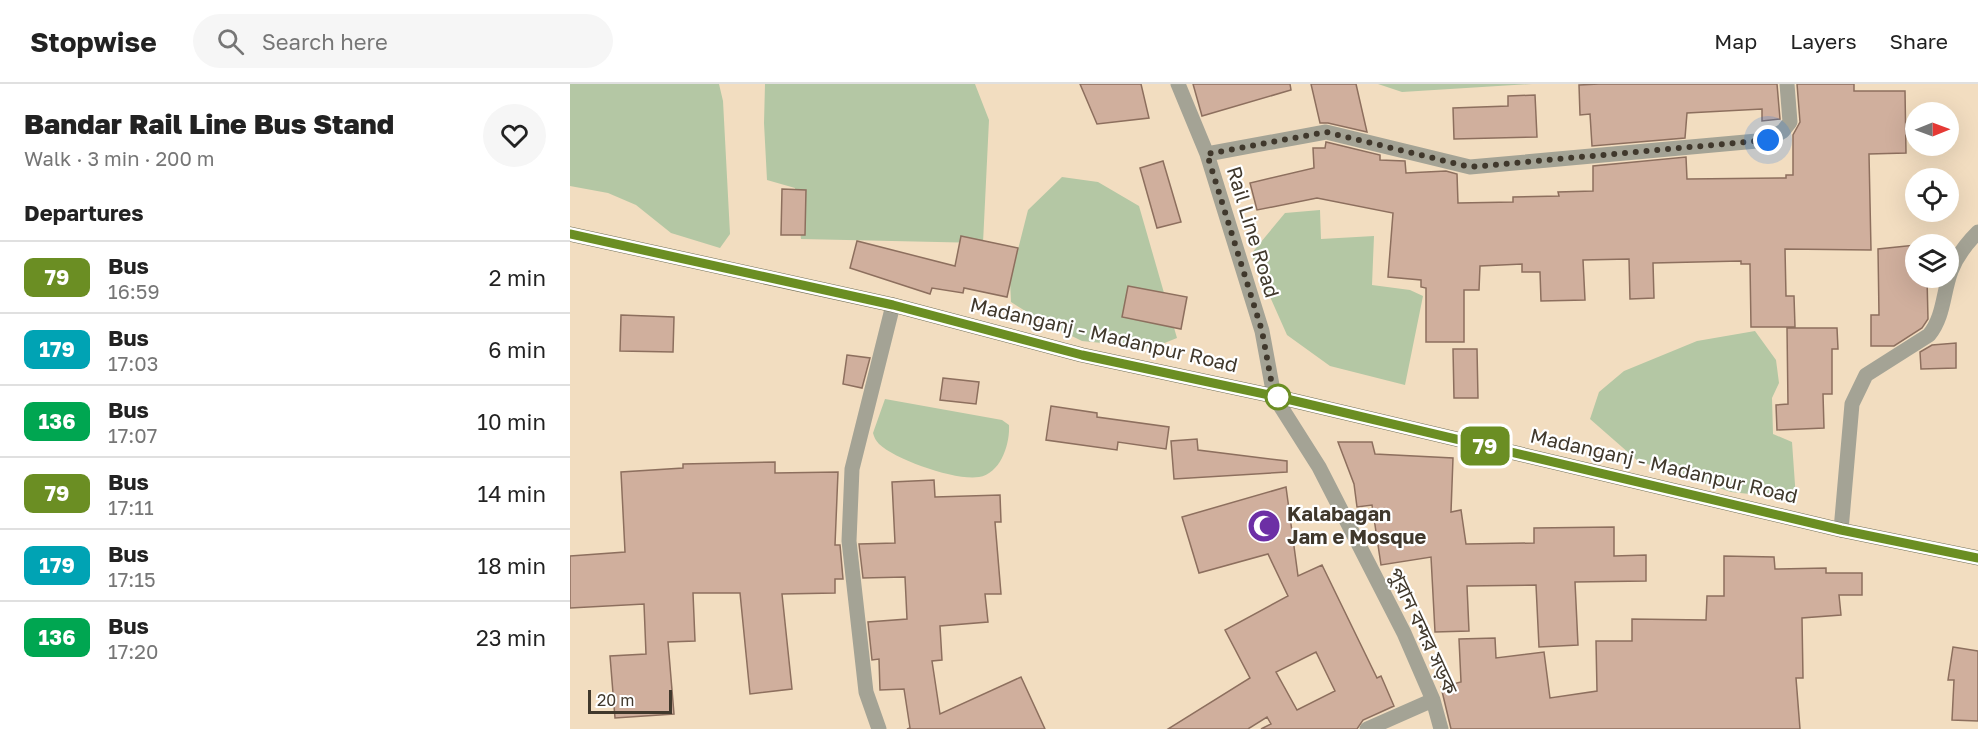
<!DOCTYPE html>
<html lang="en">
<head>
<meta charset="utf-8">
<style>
  :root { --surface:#fff; --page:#f6f6f6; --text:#222; --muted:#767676; --line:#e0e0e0 }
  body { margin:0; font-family:"Golos Text","Noto Sans Bengali",sans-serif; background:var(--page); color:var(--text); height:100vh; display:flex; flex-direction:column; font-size:22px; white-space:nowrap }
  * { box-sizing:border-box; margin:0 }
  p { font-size:20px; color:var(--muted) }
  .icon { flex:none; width:33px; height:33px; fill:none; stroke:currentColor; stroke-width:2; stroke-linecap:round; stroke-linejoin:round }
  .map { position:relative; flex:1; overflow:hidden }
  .details { display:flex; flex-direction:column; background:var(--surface); width:570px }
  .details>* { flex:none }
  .badge { padding:0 12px; border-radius:9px; font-size:21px; line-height:39px }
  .needle { width:39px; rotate:89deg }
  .tools { position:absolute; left:1335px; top:18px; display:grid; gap:12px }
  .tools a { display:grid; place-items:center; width:54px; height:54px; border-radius:50%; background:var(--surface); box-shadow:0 6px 24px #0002; font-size:30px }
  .scale { position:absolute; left:18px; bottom:15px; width:84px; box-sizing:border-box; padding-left:6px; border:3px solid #40382c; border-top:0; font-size:16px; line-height:21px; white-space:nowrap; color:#40382c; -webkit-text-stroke:4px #fff; paint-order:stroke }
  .you { position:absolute; width:30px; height:30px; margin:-15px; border:4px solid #fff; border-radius:50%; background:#1a73e8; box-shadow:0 0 0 9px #1a73e833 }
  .map>.badge { position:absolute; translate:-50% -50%; box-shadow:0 0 0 3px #fff }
  h2 { padding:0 24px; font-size:22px; line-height:54px }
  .round { display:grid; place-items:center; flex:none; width:63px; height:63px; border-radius:32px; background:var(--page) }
  .overview { display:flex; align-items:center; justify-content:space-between; height:102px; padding:0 24px }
  h1 { font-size:28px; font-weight:800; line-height:45px }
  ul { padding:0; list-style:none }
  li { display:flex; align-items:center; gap:18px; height:72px; padding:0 24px; border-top:2px solid var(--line) }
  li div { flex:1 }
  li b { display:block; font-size:22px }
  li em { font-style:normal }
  li .badge { min-width:66px; font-weight:700; text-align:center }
  header { display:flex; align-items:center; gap:36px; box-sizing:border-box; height:84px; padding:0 30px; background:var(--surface); border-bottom:2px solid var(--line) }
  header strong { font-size:28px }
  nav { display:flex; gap:33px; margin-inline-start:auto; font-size:21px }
  .search { width:420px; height:54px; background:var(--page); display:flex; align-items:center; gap:15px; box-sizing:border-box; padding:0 21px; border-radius:33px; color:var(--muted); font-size:22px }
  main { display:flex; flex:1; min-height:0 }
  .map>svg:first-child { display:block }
  .water { fill:#b4c7a4 }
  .building { fill:#d0af9d; stroke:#8d6f5e; stroke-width:1.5; fill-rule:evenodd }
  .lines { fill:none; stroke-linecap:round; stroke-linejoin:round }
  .minor { stroke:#a4a395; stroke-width:15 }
  .major { stroke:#727056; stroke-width:15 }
  .line-casing { stroke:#fff; stroke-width:14 }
  .line { stroke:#6b8e23; stroke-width:9 }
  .walk { stroke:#40382c; stroke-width:6; stroke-dasharray:0 10.8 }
  .stop-dot { fill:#fff; stroke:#6b8e23; stroke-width:3 }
  .labels { text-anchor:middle; stroke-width:4.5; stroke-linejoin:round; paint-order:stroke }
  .street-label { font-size:20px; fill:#40382c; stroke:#fff }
  .poi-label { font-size:20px; font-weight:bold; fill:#40382c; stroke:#fff; text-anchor:start }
</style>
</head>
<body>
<header>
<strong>Stopwise</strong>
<div class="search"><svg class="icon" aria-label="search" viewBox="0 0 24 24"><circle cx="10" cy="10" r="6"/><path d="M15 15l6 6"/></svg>Search here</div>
<nav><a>Map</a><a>Layers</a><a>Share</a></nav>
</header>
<main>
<section class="details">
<div class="overview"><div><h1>Bandar Rail Line Bus Stand</h1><p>Walk · 3 min · 200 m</p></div><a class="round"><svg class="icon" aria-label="heart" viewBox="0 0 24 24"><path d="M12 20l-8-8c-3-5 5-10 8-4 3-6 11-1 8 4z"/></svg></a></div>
<h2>Departures</h2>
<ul>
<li><span class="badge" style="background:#6b8e23;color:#fff">79</span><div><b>Bus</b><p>16:59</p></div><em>2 min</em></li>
<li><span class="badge" style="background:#00a3b4;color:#fff">179</span><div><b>Bus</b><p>17:03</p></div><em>6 min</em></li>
<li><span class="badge" style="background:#00a651;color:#fff">136</span><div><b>Bus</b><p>17:07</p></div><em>10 min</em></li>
<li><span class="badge" style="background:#6b8e23;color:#fff">79</span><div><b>Bus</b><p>17:11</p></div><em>14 min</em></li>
<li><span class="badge" style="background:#00a3b4;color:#fff">179</span><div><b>Bus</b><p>17:15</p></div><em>18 min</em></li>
<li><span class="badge" style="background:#00a651;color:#fff">136</span><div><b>Bus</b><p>17:20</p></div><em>23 min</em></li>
</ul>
</section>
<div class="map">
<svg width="1408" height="645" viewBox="0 0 1408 645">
  <rect width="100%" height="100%" fill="#f2ddc0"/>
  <path class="water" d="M 0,0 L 149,0 L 153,17 L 160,150 L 150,164 L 101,149 L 66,121 L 38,109 L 0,102 Z
    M 195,0 L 405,0 L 419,36 L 413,159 L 231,155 L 225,104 L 197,96 L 194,39 Z
    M 808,0 L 962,0 L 832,8 Z
    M 492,93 L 528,98 L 569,122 L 607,254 L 582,264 L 512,257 L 473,238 L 441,218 L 440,197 L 458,126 Z
    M 750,126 L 751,155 L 804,152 L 802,201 L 840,206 L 853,212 L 835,301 L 760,282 L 717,251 L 681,170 L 715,129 Z
    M 1185,247 L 1206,276 L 1209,299 L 1202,314 L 1203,350 L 1222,358 L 1226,415 L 1161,408 L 1068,377 L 1020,335 L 1029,308 L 1054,287 L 1127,257 Z
    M 315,315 L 432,336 L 439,341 C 440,360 431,389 409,393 C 386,397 326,376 309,360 C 306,357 304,353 303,349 Z"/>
  <path class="building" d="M 510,0 L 571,0 L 579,34 L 527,40 Z
    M 623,0 L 720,0 L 721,6 L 632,32 Z
    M 741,0 L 786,0 L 797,48 L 758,39 L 750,39 Z
    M 1029,0 L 1207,0 L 1210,35 L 1192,37 L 1192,25 L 1117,29 L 1115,54 L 1022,62 L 1020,30 L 1010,31 L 1009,1 Z
    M 1227,0 L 1284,0 L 1284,7 L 1335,7 L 1336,69 L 1299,70 L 1301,166 L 1215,165 L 1216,212 L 1224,212 L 1225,243 L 1181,243 L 1180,180 L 1171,180 L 1171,177 L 1083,179 L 1084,214 L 1060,215 L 1059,175 L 1013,176 L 1015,216 L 971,217 L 970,188 L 952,188 L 952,180 L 910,182 L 909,206 L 894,206 L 894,258 L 856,258 L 856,204 L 851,203 L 851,196 L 818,193 L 823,129 L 747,114 L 687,126 L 680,99 L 744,84 L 743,64 L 755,64 L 756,58 L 810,71 L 810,76 L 835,77 L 836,89 L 876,87 L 887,90 L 888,119 L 943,118 L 943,113 L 989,112 L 988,108 L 1023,107 L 1023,82 L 1116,73 L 1117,95 L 1216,94 L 1216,91 L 1223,91 L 1223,51 L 1230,38 Z
    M 965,11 L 967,53 L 884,55 L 883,24 L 938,22 L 938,12 Z
    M 593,77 L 611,138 L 587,144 L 570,84 Z
    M 212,105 L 236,106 L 235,151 L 211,151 Z
    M 391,152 L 448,164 L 437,213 L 394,204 L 393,209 L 362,204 L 360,210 L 280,184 L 287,157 L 385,182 Z
    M 1346,161 L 1346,194 L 1357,194 L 1358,235 L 1352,244 L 1324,262 L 1301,262 L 1301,231 L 1309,231 L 1308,165 Z
    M 558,202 L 617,213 L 611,245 L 552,233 Z
    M 51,231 L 104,233 L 103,268 L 50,267 Z
    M 1217,244 L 1267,244 L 1268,265 L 1262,265 L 1262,310 L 1253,310 L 1254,344 L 1207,346 L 1206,321 L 1218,320 Z
    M 1386,259 L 1386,284 L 1351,285 L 1350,268 L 1362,261 Z
    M 883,265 L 907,265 L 908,314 L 884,314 Z
    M 277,271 L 300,274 L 292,304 L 273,300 Z
    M 373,294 L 409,298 L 406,320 L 370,316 Z
    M 481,322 L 527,329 L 527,333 L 599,343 L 596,365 L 548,358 L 547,366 L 476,356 Z
    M 627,355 L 628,366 L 717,377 L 717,388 L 604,395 L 601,357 Z
    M 768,358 L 802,358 L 805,370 L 883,374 L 881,428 L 891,426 L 896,460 L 964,459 L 964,444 L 1044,443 L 1044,472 L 1076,471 L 1076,497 L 1005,498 L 1008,561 L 969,563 L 966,501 L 897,502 L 899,547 L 865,548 L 861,473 L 811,481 L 802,421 L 787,423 L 784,400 Z
    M 205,378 L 205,389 L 268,388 L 265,461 L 270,461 L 273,495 L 265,495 L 265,509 L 212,510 L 222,605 L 180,610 L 170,509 L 123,509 L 125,557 L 98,558 L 104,630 L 45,634 L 40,572 L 76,570 L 74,520 L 0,524 L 0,472 L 55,468 L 51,388 L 113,384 L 113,380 Z
    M 364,396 L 365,413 L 430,411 L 431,438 L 425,438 L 431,510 L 415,510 L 418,538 L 370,542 L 372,576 L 362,577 L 370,630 L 451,593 L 475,645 L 337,645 L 340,644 L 334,605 L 310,606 L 309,575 L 302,576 L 298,538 L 337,535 L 335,493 L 293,494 L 289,460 L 325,459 L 322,398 Z
    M 716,403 L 728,492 L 752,481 L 807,594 L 811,592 L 824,622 L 793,636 L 787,645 L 691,645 L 701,640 L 697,633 L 678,645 L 598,645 L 680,594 L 655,546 L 718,512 L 698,470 L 629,489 L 612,433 ZM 746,568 L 765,607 L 727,626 L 706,588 Z
    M 1154,472 L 1204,473 L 1205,485 L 1256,484 L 1256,489 L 1292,489 L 1292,511 L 1269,511 L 1271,531 L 1232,534 L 1233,594 L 1226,594 L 1230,645 L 881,645 L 871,603 L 891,598 L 889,555 L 925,554 L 926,574 L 974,568 L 980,614 L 1027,607 L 1026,557 L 1062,557 L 1062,535 L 1136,536 L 1137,512 L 1154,512 Z
    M 1383,563 L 1408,567 L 1408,637 L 1382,636 L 1384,596 L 1378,596 Z"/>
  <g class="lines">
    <path class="minor" d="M 608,0 L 637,70 L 692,247 L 704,312 L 749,383 L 834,549 L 863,616 L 871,645
      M 637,70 L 756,48 L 900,83 L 1198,56 L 1213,47 L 1220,38 L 1217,0
      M 1271,446 L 1282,320 L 1296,291 L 1359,251 C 1374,233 1373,208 1381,187 C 1387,171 1396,160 1408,148
      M 309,645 L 296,608 L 279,457 L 282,385 L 323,221
      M 797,645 L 863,616"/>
    <path class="major" d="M 0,150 L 323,221 L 512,271 L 704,312 L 1271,446 L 1408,474"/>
  </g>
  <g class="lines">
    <g class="line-casing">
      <path id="line" d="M 0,150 L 323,221 L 512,271 L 704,312 L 1271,446 L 1408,474"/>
    </g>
    <use href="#line" class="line"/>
    <path class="walk" d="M 708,313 L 704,312 L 692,247 L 637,70 L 756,48 L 900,83 L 1198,56"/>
  </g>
  <defs>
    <g id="mosque-disc" transform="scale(1.725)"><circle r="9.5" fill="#6d2fa5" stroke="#fff"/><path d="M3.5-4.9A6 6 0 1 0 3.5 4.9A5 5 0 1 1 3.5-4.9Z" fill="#fff"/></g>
  </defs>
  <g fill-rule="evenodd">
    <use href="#mosque-disc" x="694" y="442"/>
  </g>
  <circle class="stop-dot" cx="708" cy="313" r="12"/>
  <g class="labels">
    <g class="street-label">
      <text transform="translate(683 148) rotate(73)" y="7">Rail Line Road</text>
      <text transform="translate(534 251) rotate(13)" y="7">Madanganj - Madanpur Road</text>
      <text transform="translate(1094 382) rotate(13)" y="7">Madanganj - Madanpur Road</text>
      <text transform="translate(853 547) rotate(65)" y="7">পুরান বন্দর সড়ক</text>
    </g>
    <g class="poi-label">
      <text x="717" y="437">Kalabagan<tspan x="717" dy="23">Jam e Mosque</tspan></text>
    </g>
  </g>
</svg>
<div class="tools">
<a><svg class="needle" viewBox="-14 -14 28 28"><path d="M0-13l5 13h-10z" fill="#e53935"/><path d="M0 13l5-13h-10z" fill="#767676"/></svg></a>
<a><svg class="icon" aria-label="locate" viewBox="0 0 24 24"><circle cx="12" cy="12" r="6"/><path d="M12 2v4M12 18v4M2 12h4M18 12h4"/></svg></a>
<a><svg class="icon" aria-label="layers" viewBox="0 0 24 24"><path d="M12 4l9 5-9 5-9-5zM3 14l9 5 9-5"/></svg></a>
</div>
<div class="scale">20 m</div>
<div class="you" style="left:1198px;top:56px"></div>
<b class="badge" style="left:915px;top:362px;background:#6b8e23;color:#fff">79</b>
</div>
</main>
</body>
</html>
